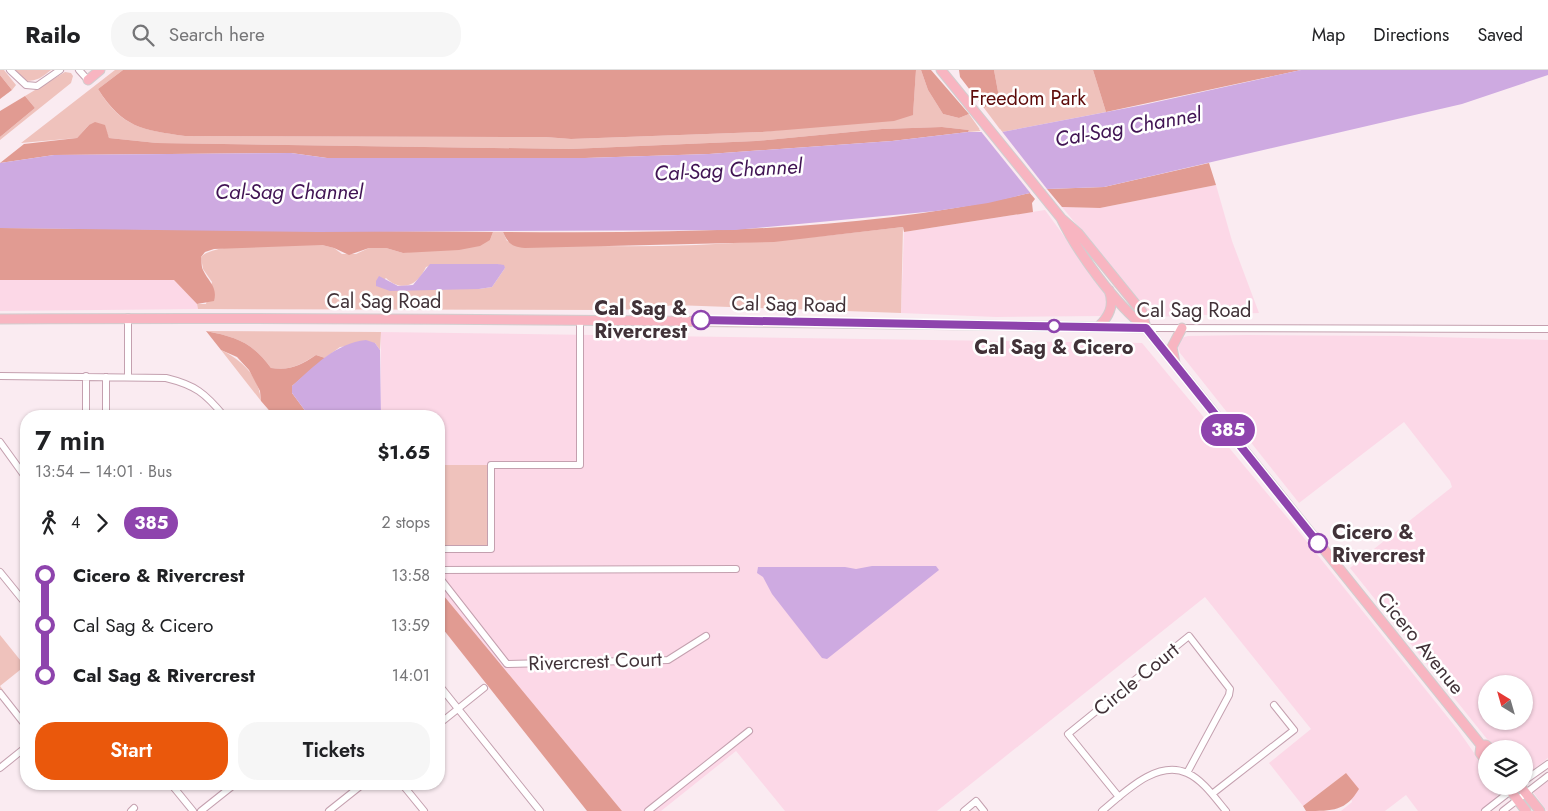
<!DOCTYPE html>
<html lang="en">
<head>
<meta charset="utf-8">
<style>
  :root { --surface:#fff; --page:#f6f6f6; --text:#202124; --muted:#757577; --line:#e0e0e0; --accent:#ea580c }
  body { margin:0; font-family:Jost,sans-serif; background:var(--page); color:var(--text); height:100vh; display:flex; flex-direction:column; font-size:19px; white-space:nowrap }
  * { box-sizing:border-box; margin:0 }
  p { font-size:16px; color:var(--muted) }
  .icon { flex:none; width:28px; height:28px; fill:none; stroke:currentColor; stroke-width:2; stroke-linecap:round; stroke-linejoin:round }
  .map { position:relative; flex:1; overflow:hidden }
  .panel { position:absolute; left:20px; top:340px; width:425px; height:380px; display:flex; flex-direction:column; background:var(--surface); border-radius:20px; box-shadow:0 1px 4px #0004 }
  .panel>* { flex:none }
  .badge { padding:0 10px; border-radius:16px; font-size:18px; line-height:32px }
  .needle { width:32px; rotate:323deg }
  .controls { position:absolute; left:1478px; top:605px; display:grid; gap:10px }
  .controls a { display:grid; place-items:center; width:55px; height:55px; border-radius:50%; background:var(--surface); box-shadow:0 1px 4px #0004; font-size:25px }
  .map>.badge { position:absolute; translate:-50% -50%; box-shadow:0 0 0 2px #fff }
  .legs { display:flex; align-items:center; gap:8px; height:55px; padding:0 15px; font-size:16px }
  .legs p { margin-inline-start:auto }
  .summary { display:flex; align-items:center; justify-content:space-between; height:85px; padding:0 15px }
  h1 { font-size:28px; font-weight:600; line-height:38px }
  .action { display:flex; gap:10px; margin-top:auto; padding:10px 15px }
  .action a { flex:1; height:58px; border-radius:20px; background:var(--accent); color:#fff; font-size:20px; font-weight:600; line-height:58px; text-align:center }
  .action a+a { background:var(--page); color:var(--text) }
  ul { padding:0 15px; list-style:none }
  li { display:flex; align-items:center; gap:18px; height:50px; font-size:19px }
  li i { display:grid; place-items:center; width:8px; height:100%; margin:0 6px; background:currentColor }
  li i::after { content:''; width:12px; height:12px; margin:-6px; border:4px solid; border-radius:50%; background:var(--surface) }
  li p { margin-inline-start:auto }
  li:first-child i { background:linear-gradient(#0000 50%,currentColor 0) }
  li:last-child i { background:linear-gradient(currentColor 50%,#0000 0) }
  header { display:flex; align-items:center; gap:30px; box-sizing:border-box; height:70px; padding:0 25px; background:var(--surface); border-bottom:1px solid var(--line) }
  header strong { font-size:24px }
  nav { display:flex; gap:28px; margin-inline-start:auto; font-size:18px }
  .search { width:350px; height:45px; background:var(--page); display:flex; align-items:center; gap:12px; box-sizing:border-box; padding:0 18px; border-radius:20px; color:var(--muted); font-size:19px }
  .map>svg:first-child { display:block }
  .built { fill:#fcd8e7; fill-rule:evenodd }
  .green { fill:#efc2bc; fill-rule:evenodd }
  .forest { fill:#e19b92 }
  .water { fill:#ceaae1 }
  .pier { fill:#faebf1 }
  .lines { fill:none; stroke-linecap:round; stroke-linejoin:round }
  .minor-casing { stroke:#c4a0af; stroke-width:8 }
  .major-casing { stroke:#d1cecf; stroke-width:11 }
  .minor { stroke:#fff; stroke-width:6 }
  .major { stroke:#f8b5c1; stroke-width:9 }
  .line-1-casing { stroke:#fff; stroke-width:11 }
  .line-1 { stroke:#8e44ad; stroke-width:8 }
  .stop-1-dot { fill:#fff; stroke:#8e44ad; stroke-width:2.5 }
  .labels { text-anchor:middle; stroke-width:5; stroke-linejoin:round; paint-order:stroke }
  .park-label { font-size:20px; fill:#5f0c0b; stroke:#fff }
  .street-label { font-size:20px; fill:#413238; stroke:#fff }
  .stop-label { font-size:20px; font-weight:bold; fill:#413238; stroke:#fff; text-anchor:end }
  .water-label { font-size:21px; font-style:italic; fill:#401353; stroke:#fff }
</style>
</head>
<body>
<header>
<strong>Railo</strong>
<div class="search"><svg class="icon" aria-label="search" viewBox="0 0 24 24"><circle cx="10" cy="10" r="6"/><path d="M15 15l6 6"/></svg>Search here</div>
<nav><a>Map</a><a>Directions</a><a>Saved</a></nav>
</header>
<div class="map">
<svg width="1548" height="741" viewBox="0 0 1548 741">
  <rect width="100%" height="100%" fill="#faebf1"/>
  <path class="built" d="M 1216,115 L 1232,171 L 1259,243 L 1153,247 L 1062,137 L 1100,138 Z
    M 1045,140 L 1110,229 L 1104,246 L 996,247 L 901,243 L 904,162 Z
    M 0,210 L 174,210 L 197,234 L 198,239 L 0,241 Z
    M 381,262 L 1142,273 L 1296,458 L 1458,660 L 1486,700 L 1486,716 L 1497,716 L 1499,722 L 1495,729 L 1480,741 L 1418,741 L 1406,725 L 1385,741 L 1341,741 L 1352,732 L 1346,703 L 1303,736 L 1269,693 L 1311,659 L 1205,527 L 937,741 L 785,741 L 736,681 L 661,741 L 622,741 L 439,520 L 439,346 L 381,346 Z
    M 1247,265 L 1397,266 L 1548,270 L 1548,688 L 1529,703 L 1524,704 L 1524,679 L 1495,679 L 1350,498 L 1452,417 L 1450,411 L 1404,352 L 1299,433 L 1180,283 L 1177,275 L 1181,268 L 1188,266 ZM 1486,614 L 1524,614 L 1524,651 L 1486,651 Z
    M 1548,711 L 1548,741 L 1547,741 L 1533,722 Z"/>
  <path class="green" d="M 0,0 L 4,0 L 16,15 L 12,20 L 0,5 Z
    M 15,0 L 51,0 C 42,7 38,11 26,11 Z
    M 115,0 L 123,0 L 98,19 C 122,58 143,60 185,66 L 545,67 L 571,69 L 761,62 L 913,44 L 916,0 L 921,0 L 928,20 L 943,44 L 959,48 L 969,44 L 981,61 L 968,62 L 969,60 L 942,57 L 882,59 L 756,71 L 570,79 L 157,73 L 109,68 L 104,55 L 89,55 L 77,68 L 21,73 Z
    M 994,0 L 1093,0 L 1106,42 L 1002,62 L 984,38 L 999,27 Z
    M 65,2 L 71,3 L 73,6 L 71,13 L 0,70 L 0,67 L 35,38 L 25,26 Z
    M 903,157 L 901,243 L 674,235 L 646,239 L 609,240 L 198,239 L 197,234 L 206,234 L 212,212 L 203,199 L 201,187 C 215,171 298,175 322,175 L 334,178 L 342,184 L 356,184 L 369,178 L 386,178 L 403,183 L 490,170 L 493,162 L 503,162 L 507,171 C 638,183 772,173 903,157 ZM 436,194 L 498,194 L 505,198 L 492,217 L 479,219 L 376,216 L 386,208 C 402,223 418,215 426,197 Z
    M 206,261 L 381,262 L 380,280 L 375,273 L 340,277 L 325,288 L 316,285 C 300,295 290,301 271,298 C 252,272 236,267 206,261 Z
    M 221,280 C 242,290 259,306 261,331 Z
    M 439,395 L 491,395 L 491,479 L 439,479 Z
    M 0,565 L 25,596 L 0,616 L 3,620 L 0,622 Z"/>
  <path class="forest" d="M 123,0 L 916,0 L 913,45 L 894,51 L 761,62 L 571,69 L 545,67 L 185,66 C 142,60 123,58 98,19 Z
    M 921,0 L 931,0 L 969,44 L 959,48 L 943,44 L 928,20 Z
    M 959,0 L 994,0 L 999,27 L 984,38 L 960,7 Z
    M 1093,0 L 1301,0 L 1106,42 Z
    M 0,5 L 12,20 L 0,29 Z
    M 25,26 L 35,38 L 0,67 L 0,41 Z
    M 95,52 L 105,55 L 109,68 L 157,73 L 570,79 L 756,71 L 882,59 L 942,57 L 969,60 L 968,62 L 892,71 L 709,84 L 585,88 L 327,88 L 291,83 L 54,85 L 0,93 L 24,74 L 77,68 L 89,55 Z
    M 1209,93 L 1216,115 L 1100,138 L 1062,137 L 1047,119 L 1104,117 Z
    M 1030,123 L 1035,129 L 1032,133 L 1033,142 L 904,162 L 903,157 L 774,172 L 525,178 C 513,177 508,174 503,162 C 678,163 858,163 1030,123 Z
    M 0,158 L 493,162 L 490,170 L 480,176 L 459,180 L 403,183 L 386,178 L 369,178 L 349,185 L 334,178 L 322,175 L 214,179 L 205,182 L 201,187 C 202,191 201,196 203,200 C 208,211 218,217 214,231 L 197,234 L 174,210 L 0,210 Z
    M 206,261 C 236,267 252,272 271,298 C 290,301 301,295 316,285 L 325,288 L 292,316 L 292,323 L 309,346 L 274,346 L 261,331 L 260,321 L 249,300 L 237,287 L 221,280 Z
    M 439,520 L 622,741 L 587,741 L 439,554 Z
    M 1346,703 L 1359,719 C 1346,741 1333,741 1306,741 L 1303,736 Z"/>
  <path class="water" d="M 1301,0 L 1548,0 L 1548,5 L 1462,34 L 1104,117 L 1047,119 L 988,133 L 936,141 L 735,160 L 318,162 L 0,158 L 0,93 L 54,85 L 291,83 L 327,88 L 585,88 L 709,84 L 892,71 L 968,62 L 1002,62 L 1143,35 Z
    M 430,194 L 498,194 L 504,195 L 505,198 L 492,217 L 479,219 L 390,221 L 376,216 L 376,211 L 379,206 L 398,216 L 413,215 Z
    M 366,270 L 375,273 L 380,280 L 381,346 L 309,346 L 292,323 L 292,316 C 313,297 336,273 366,270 Z
    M 872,496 L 936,496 L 939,500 L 827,589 L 822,588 L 772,524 L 763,507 L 757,503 L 758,497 L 845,497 L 856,499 Z"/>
  <path class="pier" d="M 979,59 L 1000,59 L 1047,119 L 1032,125 Z"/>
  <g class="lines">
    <g class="minor-casing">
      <path id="minor" d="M 10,0 L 26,15 L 37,16 L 60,0
        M 79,0 L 88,10
        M 128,247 L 128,307
        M 1146,258 L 1548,259
        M 0,306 L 166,308 C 195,315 205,323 224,346
        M 106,307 L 106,346
        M 86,346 L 86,306
        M 0,372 L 26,408
        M 439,479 L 491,479 L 491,395 L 580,395 L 580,249
        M 439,500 L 736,499
        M 0,502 L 26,534
        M 439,507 L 507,594 L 668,590 L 706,566
        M 439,615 L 540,741
        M 0,623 L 26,656
        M 439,654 L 484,618
        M 0,698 L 26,677
        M 1524,711 L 1548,694
        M 171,714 L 193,741
        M 402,714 L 424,741
        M 1212,724 L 1294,660 L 1274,635
        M 1119,727 L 1068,664 L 1189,566 L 1230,619 L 1229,625 L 1187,703
        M 131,741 L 134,738
        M 201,741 L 235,714
        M 329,741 L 363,714
        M 648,741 L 749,661
        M 964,741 L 976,731 L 984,741
        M 1102,741 C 1123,724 1156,689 1187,703 C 1203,710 1215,728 1226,741
        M 1485,741 L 1517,716
        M 1503,741 L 1548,706"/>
    </g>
    <g class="major-casing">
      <path id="major" d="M 941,0 L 1061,148 L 1078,163 L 1142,242 L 1146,258
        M 88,10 L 100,0
        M 1061,148 C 1078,183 1115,234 1146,258 L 1481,675 L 1486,675 L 1490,679
        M 0,249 C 382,247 764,251 1146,258
        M 1098,257 C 1109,247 1115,236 1109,220
        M 1175,293 L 1172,277 L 1182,258
        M 1481,675 L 1480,683 L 1486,691
        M 1507,716 L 1526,741
        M 1520,716 L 1540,741"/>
    </g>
    <use href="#minor" class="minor"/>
    <use href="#major" class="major"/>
  </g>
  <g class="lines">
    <g class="line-1-casing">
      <path id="line-1" d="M 701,250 L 1146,258 L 1318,473"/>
    </g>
    <use href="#line-1" class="line-1"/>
  </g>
  <g class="stop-1-dot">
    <circle cx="701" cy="250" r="9"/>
    <circle cx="1054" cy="256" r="6"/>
    <circle cx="1318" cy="473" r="9"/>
  </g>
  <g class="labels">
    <g class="park-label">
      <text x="1028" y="35">Freedom Park</text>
    </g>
    <g class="street-label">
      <text x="384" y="238">Cal Sag Road</text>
      <text transform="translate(789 234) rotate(1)" y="7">Cal Sag Road</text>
      <text x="1194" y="247">Cal Sag Road</text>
      <text transform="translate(1421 573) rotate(51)" y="7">Cicero Avenue</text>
      <text transform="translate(595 591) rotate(-2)" y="7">Rivercrest Court</text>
      <text transform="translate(1136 609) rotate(-39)" y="7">Circle Court</text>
    </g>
    <g class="stop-label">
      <text x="687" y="245">Cal Sag &amp;<tspan x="687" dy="23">Rivercrest</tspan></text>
      <text x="1054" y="284" text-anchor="middle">Cal Sag &amp; Cicero</text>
      <text x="1332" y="469" text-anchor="start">Cicero &amp;<tspan x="1332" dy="23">Rivercrest</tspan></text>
    </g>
    <g class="water-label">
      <text transform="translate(1128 57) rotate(-10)" y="7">Cal-Sag Channel</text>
      <text transform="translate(728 100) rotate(-3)" y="7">Cal-Sag Channel</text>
      <text x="289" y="129">Cal-Sag Channel</text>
    </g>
  </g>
</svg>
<div class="controls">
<a><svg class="needle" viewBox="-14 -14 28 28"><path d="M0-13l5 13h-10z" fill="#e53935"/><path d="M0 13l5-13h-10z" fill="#757577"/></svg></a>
<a><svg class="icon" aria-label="layers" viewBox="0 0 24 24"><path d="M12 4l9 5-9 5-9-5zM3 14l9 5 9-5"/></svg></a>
</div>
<b class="badge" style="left:1228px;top:360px;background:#8e44ad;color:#fff">385</b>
<section class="panel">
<div class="summary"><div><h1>7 min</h1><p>13:54 – 14:01 · Bus</p></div><b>$1.65</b></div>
<div class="legs"><svg class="icon" aria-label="walk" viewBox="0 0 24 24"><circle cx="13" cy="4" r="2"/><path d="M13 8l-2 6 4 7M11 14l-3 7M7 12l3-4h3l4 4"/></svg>4<svg class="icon" aria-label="forward" viewBox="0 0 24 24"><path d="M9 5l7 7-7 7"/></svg><b class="badge" style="background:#8e44ad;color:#fff">385</b><p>2 stops</p></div>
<ul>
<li><i style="color:#8e44ad"></i><b>Cicero &amp; Rivercrest</b><p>13:58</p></li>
<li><i style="color:#8e44ad"></i><span>Cal Sag &amp; Cicero</span><p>13:59</p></li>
<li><i style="color:#8e44ad"></i><b>Cal Sag &amp; Rivercrest</b><p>14:01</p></li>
</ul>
<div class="action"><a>Start</a><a>Tickets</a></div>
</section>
</div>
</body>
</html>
